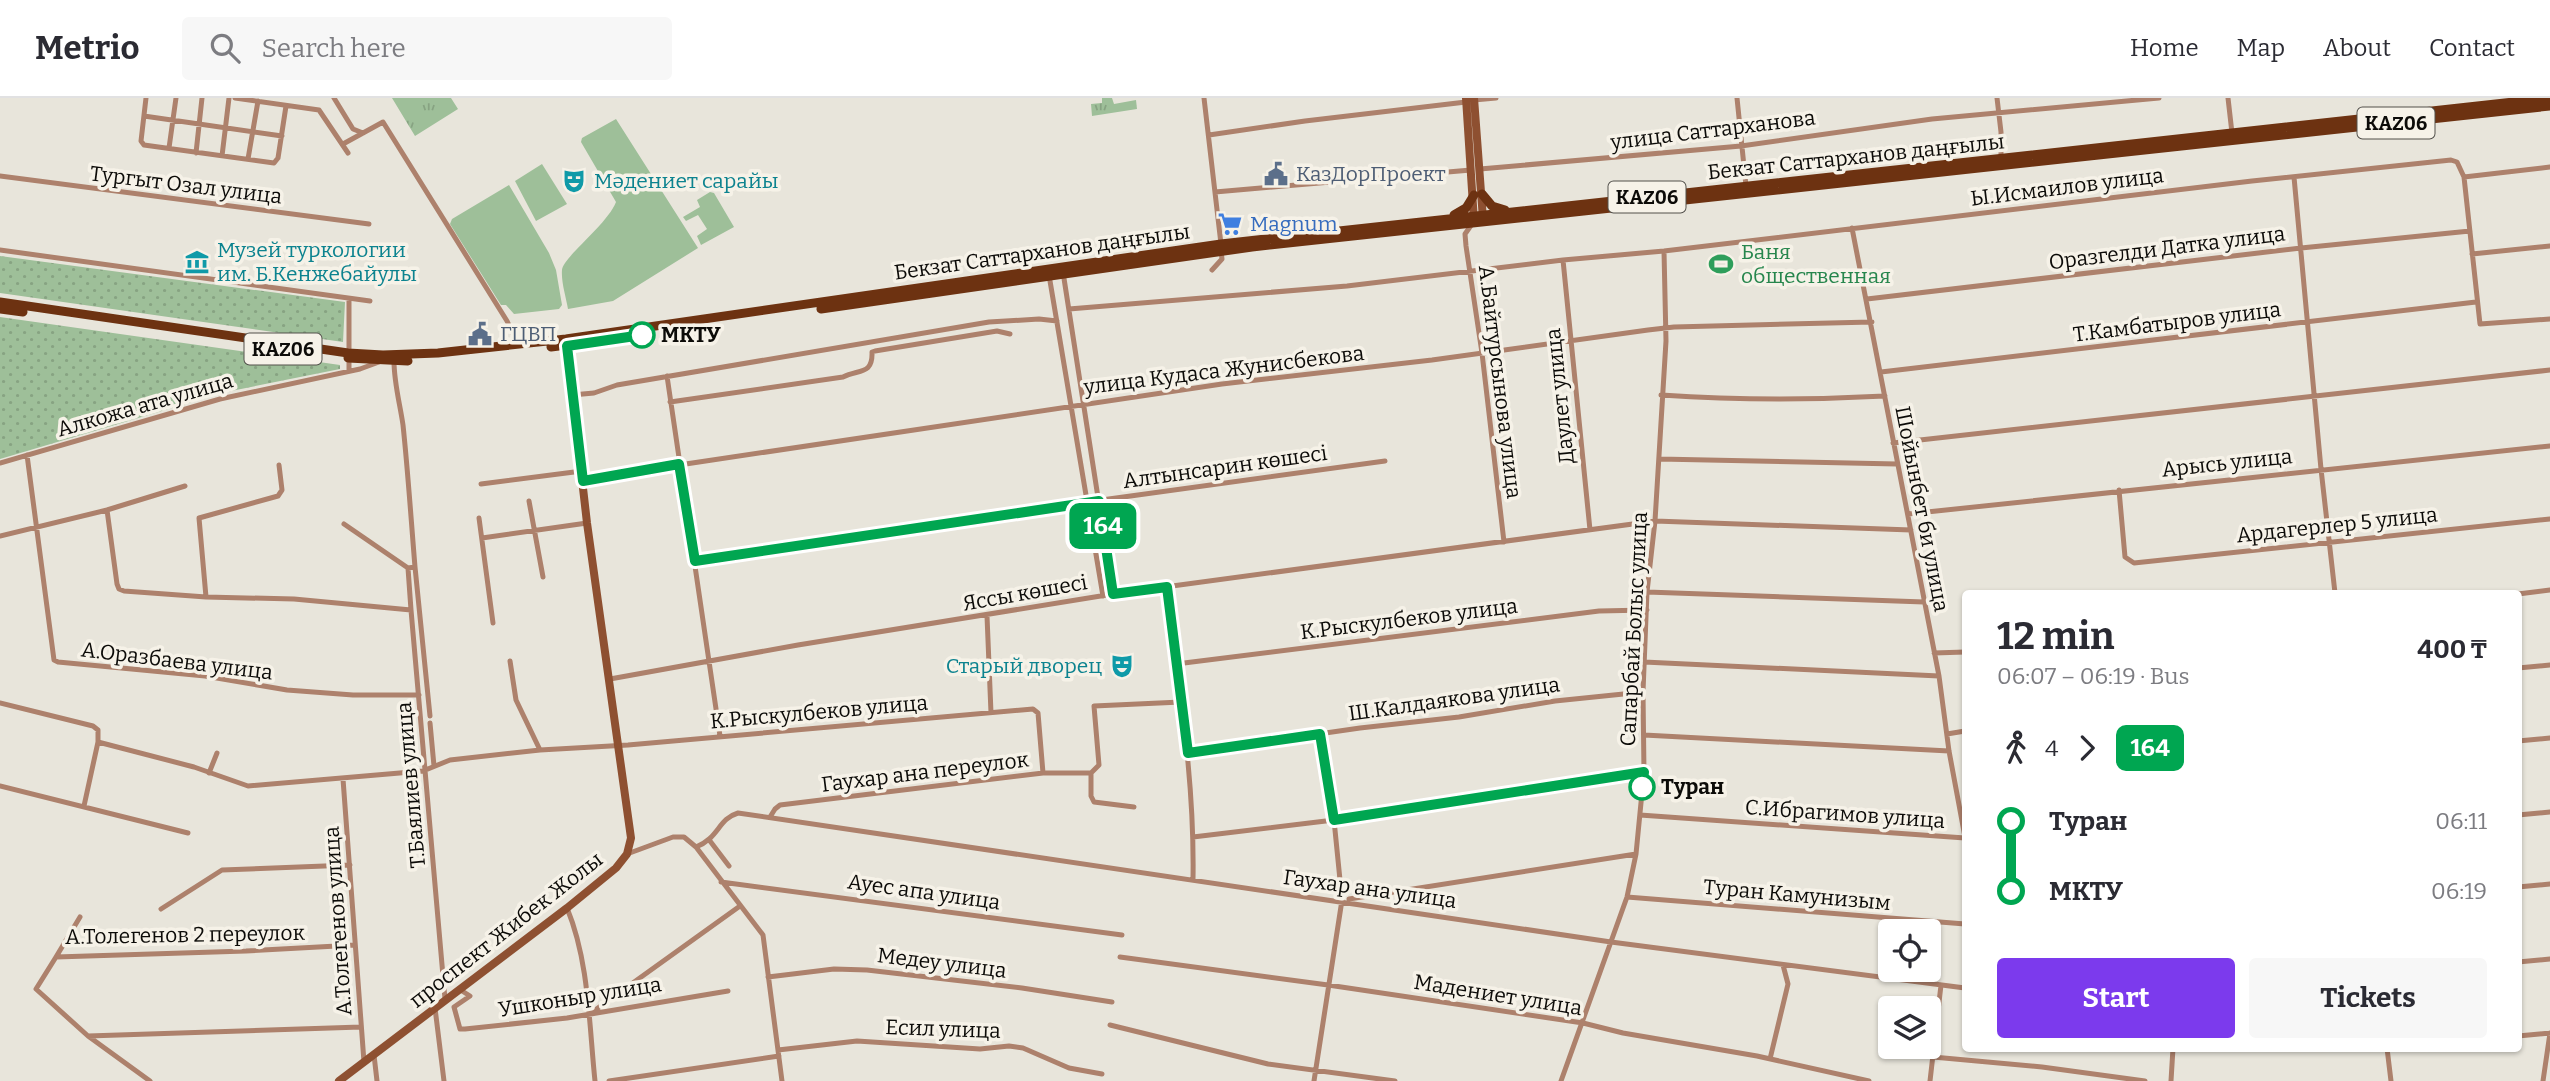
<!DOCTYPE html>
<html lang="en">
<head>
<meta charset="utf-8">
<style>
  :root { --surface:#fff; --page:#f7f7f7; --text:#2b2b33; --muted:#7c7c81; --line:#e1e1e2; --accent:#7c3aed }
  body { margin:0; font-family:Bitter,serif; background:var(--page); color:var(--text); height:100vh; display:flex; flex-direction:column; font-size:26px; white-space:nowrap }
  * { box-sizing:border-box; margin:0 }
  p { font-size:23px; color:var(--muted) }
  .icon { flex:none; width:38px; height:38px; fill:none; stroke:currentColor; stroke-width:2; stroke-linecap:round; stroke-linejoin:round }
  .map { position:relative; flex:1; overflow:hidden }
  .sheet { position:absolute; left:1962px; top:492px; width:560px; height:462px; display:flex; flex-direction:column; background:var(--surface); border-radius:7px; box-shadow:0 2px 5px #0004 }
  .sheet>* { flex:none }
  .badge { padding:0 14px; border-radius:10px; font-size:24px; line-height:46px }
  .controls { position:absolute; left:1878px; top:821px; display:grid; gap:14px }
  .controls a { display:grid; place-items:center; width:63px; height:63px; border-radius:7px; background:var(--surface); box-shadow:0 2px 5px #0004; font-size:35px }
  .map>.badge { position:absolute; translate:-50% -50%; box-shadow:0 0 0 4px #fff }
  .legs { display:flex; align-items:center; gap:10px; height:77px; padding:0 35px; font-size:23px }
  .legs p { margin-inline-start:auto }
  .overview { display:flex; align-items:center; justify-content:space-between; height:119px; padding:0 35px }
  h1 { font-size:38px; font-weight:700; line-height:52px }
  .button { display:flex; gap:14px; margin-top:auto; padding:14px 35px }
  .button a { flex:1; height:80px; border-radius:7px; background:var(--accent); color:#fff; font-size:28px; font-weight:700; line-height:80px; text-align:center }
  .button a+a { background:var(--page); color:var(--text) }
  ul { padding:0 35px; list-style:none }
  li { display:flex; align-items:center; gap:24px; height:70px; font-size:26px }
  li i { display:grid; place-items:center; width:10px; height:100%; margin:0 9px; background:currentColor }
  li i::after { content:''; width:18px; height:18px; margin:-9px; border:5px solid; border-radius:50%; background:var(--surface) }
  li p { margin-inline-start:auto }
  li:first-child i { background:linear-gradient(#0000 50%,currentColor 0) }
  li:last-child i { background:linear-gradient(currentColor 50%,#0000 0) }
  header { display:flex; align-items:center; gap:42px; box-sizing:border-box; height:98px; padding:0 35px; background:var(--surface); border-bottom:2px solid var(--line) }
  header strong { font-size:33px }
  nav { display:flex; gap:38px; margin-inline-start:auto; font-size:24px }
  .search { width:490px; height:63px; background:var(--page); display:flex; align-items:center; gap:18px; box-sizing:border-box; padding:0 24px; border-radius:7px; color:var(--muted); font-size:26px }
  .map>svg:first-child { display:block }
  .grass { fill:url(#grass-tufts) }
  .park { fill:url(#park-dots) }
  .garden { fill:#9ebf99 }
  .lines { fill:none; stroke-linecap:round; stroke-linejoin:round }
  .street { stroke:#ad816c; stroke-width:5 }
  .secondary { stroke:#8e5031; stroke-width:8 }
  .primary { stroke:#6d3211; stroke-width:9 }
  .line-1-casing { stroke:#fff; stroke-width:16 }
  .line-1 { stroke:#00a651; stroke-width:10 }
  .stop-1-dot { fill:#fff; stroke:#00a651; stroke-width:3.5 }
  .labels { text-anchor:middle; stroke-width:7; stroke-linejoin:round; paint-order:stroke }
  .shield { fill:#f6f2e8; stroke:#52504b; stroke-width:2 }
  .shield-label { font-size:19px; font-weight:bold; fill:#0c0b08 }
  .street-label { font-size:21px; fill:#0c0b08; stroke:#f6f2e8 }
  .service-label { font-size:21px; fill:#4e5e75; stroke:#f6f2e8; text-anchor:start }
  .culture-label { font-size:21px; fill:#0d838f; stroke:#f6f2e8; text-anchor:start }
  .shop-label { font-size:21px; fill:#366cbe; stroke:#f6f2e8; text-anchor:start }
  .leisure-label { font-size:21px; fill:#27864d; stroke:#f6f2e8; text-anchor:start }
  .stop-label { font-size:21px; font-weight:bold; fill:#0c0b08; stroke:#f6f2e8; text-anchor:start }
</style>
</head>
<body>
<header>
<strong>Metrio</strong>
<div class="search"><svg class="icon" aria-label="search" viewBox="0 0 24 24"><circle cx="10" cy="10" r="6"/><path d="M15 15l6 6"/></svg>Search here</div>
<nav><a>Home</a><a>Map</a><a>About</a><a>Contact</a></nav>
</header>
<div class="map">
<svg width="2550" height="983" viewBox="0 0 2550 983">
  <defs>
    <pattern id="grass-tufts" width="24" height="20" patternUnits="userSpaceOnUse" patternTransform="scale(1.75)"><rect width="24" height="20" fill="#9ebf99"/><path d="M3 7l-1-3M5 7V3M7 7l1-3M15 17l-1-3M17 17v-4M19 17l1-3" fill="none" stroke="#87a382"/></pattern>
    <pattern id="park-dots" width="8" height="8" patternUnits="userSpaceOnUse" patternTransform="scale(1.75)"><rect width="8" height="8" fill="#9ebf99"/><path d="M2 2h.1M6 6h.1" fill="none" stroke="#87a382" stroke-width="1.8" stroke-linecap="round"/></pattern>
  </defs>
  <rect width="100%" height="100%" fill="#e8e5db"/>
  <path class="grass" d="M 392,0 L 451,0 L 458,11 L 415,38 Z
    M 1102,0 L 1112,0 L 1114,6 L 1136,2 L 1137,11 L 1092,18 L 1091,6 L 1102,5 Z"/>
  <path class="park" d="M 0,158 L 345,204 L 343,244 L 0,195 Z
    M 0,219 L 340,267 L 340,271 L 226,294 L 0,361 Z"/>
  <path class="garden" d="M 616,21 L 698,150 L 613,203 L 568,211 C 566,199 561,184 562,172 C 563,159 607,127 616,104 L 581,44 L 582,40 Z
    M 542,66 L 567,106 L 536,123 L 515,83 Z
    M 509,87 L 549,155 L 556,172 L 562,207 L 559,211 L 514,216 L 506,207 L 501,207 L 450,126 L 452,121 Z
    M 710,94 L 714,95 L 734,129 L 701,147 L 697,138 L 707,131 L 698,117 L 686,123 L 683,119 L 700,109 L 697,102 Z"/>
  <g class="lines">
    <path class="street" d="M 146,0 L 141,43 L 144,47 L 274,65 L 278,60 L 286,8
      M 235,0 L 319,12 L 348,55
      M 334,0 L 353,31 L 363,35
      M 1204,0 L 1221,146
      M 1737,0 L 1746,88
      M 1997,0 L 2001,34 L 2001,60
      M 2228,0 L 2232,35
      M 1474,2 L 1496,0
      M 144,18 L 282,38
      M 1209,37 L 1305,23 L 1466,4
      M 343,46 L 383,24 L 507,223 L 518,246
      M 169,50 L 176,0
      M 196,55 L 202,0
      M 222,58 L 229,0
      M 248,61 L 258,3
      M 1480,71 L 1741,48 L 1932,21 L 2159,0
      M 0,78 L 369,126
      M 2294,79 L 2321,371 L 2335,495
      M 2464,79 L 2550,69
      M 1215,94 L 1471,72
      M 1472,126 L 1465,136 L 1466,148 L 1482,255 L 1504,444
      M 1852,130 L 1939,578 L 1949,653 L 1965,739
      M 0,152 L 370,203
      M 2472,156 L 2550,148
      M 1563,162 L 1590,432
      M 1212,172 L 1222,161 L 1221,152
      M 1063,174 L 1113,496
      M 1049,177 L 1103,498
      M 1867,201 L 2301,150 L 2470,133
      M 1069,211 L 1347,188 L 1563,162 L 1664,153 L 2252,83 L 2451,62 L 2457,64 L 2464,79 L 2480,226 L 2550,221
      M 394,263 C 394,285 400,306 403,327 C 408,374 411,421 415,469 L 408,470 L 411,512 L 445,901
      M 349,272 L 349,201
      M 1881,274 L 2476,204
      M 667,278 L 720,638
      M 572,297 L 594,295 L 617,287 L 989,224 L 1039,221 L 1057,223
      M 1661,297 C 1736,302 1811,302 1885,298
      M 670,304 L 843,279 C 859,271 873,277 872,254 L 875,253 L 997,233 L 1010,236
      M 1893,345 L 2550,272
      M 27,357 L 54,562 L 58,564 L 205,578 L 287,592 L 353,597 L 419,597
      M 1659,361 L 1897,366
      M 0,365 L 220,301 L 360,271 L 379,264
      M 584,383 L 679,367 L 1222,286 L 1432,262 L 1648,232 L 1674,229 L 1872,224
      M 481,386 L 582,373
      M 2119,392 L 2125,459 L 2134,465 L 2550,421
      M 529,403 L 543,479
      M 107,412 L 117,486 L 119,491 L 124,493 L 206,499 L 294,501 L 411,512
      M 1908,416 L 2550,348
      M 479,420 L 493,525
      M 344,426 L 408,470
      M 0,438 L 107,412 L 185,388
      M 482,440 L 587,425
      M 695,462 L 1087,404 L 1385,363
      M 415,469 L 430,618
      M 1647,494 L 1924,504
      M 2518,496 L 2550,492
      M 206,499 L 199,420 L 278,398 L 282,392 L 279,367
      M 987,518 L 991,615
      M 1934,555 L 1965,554
      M 510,563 L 516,602 L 540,652
      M 1644,564 L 1939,578
      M 1176,566 L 1599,513 L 1647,512
      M 2518,570 L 2550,567
      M 610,581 L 798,547 L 1113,496 L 1655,423 L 1911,432
      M 1181,604 C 1189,663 1194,722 1193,781
      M 0,605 L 93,628 L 98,632 L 98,644 L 194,669 L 248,688 L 423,673 L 450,662 L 540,652 L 628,647 L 1033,611 L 1038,615 L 1043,675
      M 430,625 L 434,668
      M 1947,636 L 1965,633
      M 1644,637 L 1949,653
      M 2518,643 L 2550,640
      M 1188,655 L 1360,630 L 1459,619 L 1555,603 L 1643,594
      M 209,675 L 217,655
      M 1091,675 L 1099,667 L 1094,608 L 1181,604 L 1167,489
      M 343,681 L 364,964
      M 0,688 L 188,735
      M 84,708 L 98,644
      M 1640,717 L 1965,740
      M 2518,717 L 2550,714
      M 770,719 L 775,711 L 780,707 L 1043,675 L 1091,675 L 1091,698 L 1094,704 L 1134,709
      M 1193,739 L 1334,722 L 1644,674
      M 710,743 L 729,768
      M 696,749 C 719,740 718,721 738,715 L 1611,844 L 1965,890
      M 627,756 L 673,739 L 684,739 L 696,749 L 763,837 L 782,983
      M 721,784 L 1122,837
      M 2518,789 L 2550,786
      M 1627,799 L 1965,826
      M 1349,801 L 1636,756
      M 567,810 C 589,863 589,926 595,983
      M 161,811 L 222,772 L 350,767
      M 80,819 L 56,859 L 246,853 L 355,847
      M 56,859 L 36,891 L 88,938 L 150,983
      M 1120,859 L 1328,887 L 1583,925 L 1623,935 L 1757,958 L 1869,983
      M 2518,864 L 2550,861
      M 768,879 L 834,871 L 867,872 L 1022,890 L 1112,904
      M 459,891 L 470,898 L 454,909 L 460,931 L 465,931 L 567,920 L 728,893
      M 435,910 L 444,983
      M 591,915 L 740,808
      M 1110,927 L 1268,966 L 1395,983
      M 88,938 L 361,929
      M 2518,938 L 2550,935
      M 2387,950 L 2391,983
      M 778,952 L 857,943 L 980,951 L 1009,948 L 1023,950 L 1069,970 L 1102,976
      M 374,957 L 377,983
      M 1933,959 L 2042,969 L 2145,983
      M 1770,961 L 1788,886 L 1783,867
      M 609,983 L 779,958
      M 1314,983 L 1342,802 L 1334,722 L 1320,637
      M 1561,983 L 1627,799 L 1636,756 L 1644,674 L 1643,594 L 1647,494 L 1655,423 L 1666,243 L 1664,153
      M 1930,983 L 1941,887
      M 2171,983 L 2173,950
      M 2543,983 L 2550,935"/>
    <path class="secondary" d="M 1466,0 L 1474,123
      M 1474,0 L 1483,121
      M 339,983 L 567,810 L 616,770 L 627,756 L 631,740 L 587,425 L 566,241"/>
    <path class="primary" d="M 1482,96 L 1492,108 L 1505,112
      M 1454,117 L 1466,110 L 1474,97
      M 0,204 L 348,255 L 383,257 L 438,255 L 566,241 L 1221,146 L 2550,0
      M 0,211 L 23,214
      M 821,211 L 1252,149 L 2550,8
      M 551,249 L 637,238
      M 348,260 L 408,263"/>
  </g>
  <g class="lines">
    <g class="line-1-casing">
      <path id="line-1" d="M 642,237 L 567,248 L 583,383 L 679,366 L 695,463 L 1099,403 L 1113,496 L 1167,489 L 1188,655 L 1320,636 L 1334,722 L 1644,674 L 1642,689"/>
    </g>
    <use href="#line-1" class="line-1"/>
  </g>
  <defs>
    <g id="civic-bare" transform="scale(1.89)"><path d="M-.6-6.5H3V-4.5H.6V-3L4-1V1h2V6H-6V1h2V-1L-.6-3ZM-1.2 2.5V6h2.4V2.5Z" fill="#5c6f8a" stroke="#f6f2e8" stroke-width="2.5" paint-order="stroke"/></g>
    <g id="theatre-bare" transform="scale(1.89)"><path d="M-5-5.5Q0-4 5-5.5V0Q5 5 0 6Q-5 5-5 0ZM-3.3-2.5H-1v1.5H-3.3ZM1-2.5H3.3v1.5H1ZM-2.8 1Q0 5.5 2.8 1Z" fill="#0f9aa8" stroke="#f6f2e8" stroke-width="2.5" paint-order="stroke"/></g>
    <g id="supermarket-bare" transform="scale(1.89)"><path d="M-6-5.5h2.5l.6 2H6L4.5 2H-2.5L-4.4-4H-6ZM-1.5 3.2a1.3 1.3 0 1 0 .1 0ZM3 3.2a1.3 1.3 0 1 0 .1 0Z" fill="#3f7fe0" stroke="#f6f2e8" stroke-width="2.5" paint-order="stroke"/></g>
    <g id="museum-bare" transform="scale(1.89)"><path d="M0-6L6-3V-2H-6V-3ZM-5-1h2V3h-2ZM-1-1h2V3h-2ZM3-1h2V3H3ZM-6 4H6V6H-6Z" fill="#0f9aa8" stroke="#f6f2e8" stroke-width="2.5" paint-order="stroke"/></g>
    <g id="stadium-bare" transform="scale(1.89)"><path d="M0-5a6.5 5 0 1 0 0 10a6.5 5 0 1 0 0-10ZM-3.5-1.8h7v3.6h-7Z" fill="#2e9e5b" stroke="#f6f2e8" stroke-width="2.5" paint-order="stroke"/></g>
  </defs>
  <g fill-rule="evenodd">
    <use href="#civic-bare" x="1276" y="76"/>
    <use href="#theatre-bare" x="574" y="83"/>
    <use href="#supermarket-bare" x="1230" y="126"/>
    <use href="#museum-bare" x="197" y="164"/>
    <use href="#stadium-bare" x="1721" y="166"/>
    <use href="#civic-bare" x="480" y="236"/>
    <use href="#theatre-bare" x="1122" y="568"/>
  </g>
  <g class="stop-1-dot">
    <circle cx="642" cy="237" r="12"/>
    <circle cx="1642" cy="689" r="12"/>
  </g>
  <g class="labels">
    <g class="shield">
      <rect x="2357.5" y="9.5" width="77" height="31" rx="5"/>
      <rect x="1608.5" y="83.5" width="77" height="31" rx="5"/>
      <rect x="244.5" y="235.5" width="77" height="31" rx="5"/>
    </g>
    <g class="shield-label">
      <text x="2396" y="32">KАZ06</text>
      <text x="1647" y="106">KАZ06</text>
      <text x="283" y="258">KАZ06</text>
    </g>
    <g class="street-label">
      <text transform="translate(1713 32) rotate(-7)" y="7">улица Саттарханова</text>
      <text transform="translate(1856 59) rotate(-6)" y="7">Бекзат Саттарханов даңғылы</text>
      <text transform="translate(186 87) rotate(7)" y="7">Тургыт Озал улица</text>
      <text transform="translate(2067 89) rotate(-7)" y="7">Ы.Исмаилов улица</text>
      <text transform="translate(2167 150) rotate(-7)" y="7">Оразгелди Датка улица</text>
      <text transform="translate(1042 154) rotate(-8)" y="7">Бекзат Саттарханов даңғылы</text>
      <text transform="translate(2177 224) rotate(-7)" y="7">Т.Камбатыров улица</text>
      <text transform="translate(1224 272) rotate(-7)" y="7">улица Кудаса Жунисбекова</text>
      <text transform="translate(1500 284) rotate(83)" y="7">А.Байтурсынова улица</text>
      <text transform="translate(1560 298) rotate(-96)" y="7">Даулет улица</text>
      <text transform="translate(145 307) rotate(-16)" y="7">Алкожа ата улица</text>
      <text transform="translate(2227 365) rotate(-6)" y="7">Арысь улица</text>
      <text transform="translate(1225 369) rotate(-8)" y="7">Алтынсарин көшесі</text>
      <text transform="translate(1922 411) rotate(79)" y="7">Шойынбет би улица</text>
      <text transform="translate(2337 427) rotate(-6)" y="7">Ардагерлер 5 улица</text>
      <text transform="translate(1025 495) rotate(-10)" y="7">Яссы көшесі</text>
      <text transform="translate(1409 521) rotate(-7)" y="7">К.Рыскулбеков улица</text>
      <text transform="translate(1634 531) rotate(-87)" y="7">Сапарбай Болыс улица</text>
      <text transform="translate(177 563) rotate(7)" y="7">А.Оразбаева улица</text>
      <text transform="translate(1454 601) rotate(-8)" y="7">Ш.Калдаякова улица</text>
      <text transform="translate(819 614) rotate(-5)" y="7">К.Рыскулбеков улица</text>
      <text transform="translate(925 674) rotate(-7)" y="7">Гаухар ана переулок</text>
      <text transform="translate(411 687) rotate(-95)" y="7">Т.Баялиев улица</text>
      <text transform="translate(1845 716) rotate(4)" y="7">С.Ибрагимов улица</text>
      <text transform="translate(1370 791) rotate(8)" y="7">Гаухар ана улица</text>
      <text transform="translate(924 794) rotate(8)" y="7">Ауес апа улица</text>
      <text transform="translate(1797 797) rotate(5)" y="7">Туран Камунизым</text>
      <text transform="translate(338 823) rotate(-94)" y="7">А.Толегенов улица</text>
      <text transform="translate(506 832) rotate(-38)" y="7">проспект Жибек Жолы</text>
      <text transform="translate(185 837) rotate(-1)" y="7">А.Толегенов 2 переулок</text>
      <text transform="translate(942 865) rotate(7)" y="7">Медеу улица</text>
      <text transform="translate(1498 897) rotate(9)" y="7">Мадениет улица</text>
      <text transform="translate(580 899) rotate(-9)" y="7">Ушконыр улица</text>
      <text transform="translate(943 931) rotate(2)" y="7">Есил улица</text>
    </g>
    <g class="service-label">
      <text x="1296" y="83">КазДорПроект</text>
      <text x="500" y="243">ГЦВП</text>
    </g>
    <g class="culture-label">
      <text x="594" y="90">Мәдениет сарайы</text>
      <text x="217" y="159">Музей туркологии<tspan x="217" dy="24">им. Б.Кенжебайулы</tspan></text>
      <text x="1102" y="575" text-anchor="end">Старый дворец</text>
    </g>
    <g class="shop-label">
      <text x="1250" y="133">Magnum</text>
    </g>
    <g class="leisure-label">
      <text x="1741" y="161">Баня<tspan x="1741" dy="24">общественная</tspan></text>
    </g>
    <g class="stop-label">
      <text x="661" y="244">МКТУ</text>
      <text x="1661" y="696">Туран</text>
    </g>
  </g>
</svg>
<div class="controls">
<a><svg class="icon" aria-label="locate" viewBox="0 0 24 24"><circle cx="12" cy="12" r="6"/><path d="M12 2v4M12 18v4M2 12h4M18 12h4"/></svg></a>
<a><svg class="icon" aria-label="layers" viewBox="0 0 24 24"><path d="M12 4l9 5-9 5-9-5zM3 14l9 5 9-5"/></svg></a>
</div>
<b class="badge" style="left:1103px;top:428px;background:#00a651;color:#fff">164</b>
<section class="sheet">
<div class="overview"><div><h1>12 min</h1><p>06:07 – 06:19 · Bus</p></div><b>400 ₸</b></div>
<div class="legs"><svg class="icon" aria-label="walk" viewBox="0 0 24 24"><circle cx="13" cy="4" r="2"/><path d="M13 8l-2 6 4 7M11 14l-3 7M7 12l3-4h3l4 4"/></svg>4<svg class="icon" aria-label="forward" viewBox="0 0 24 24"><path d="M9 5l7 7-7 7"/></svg><b class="badge" style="background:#00a651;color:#fff">164</b></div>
<ul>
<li><i style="color:#00a651"></i><b>Туран</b><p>06:11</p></li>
<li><i style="color:#00a651"></i><b>МКТУ</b><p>06:19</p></li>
</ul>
<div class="button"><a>Start</a><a>Tickets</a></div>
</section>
</div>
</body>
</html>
